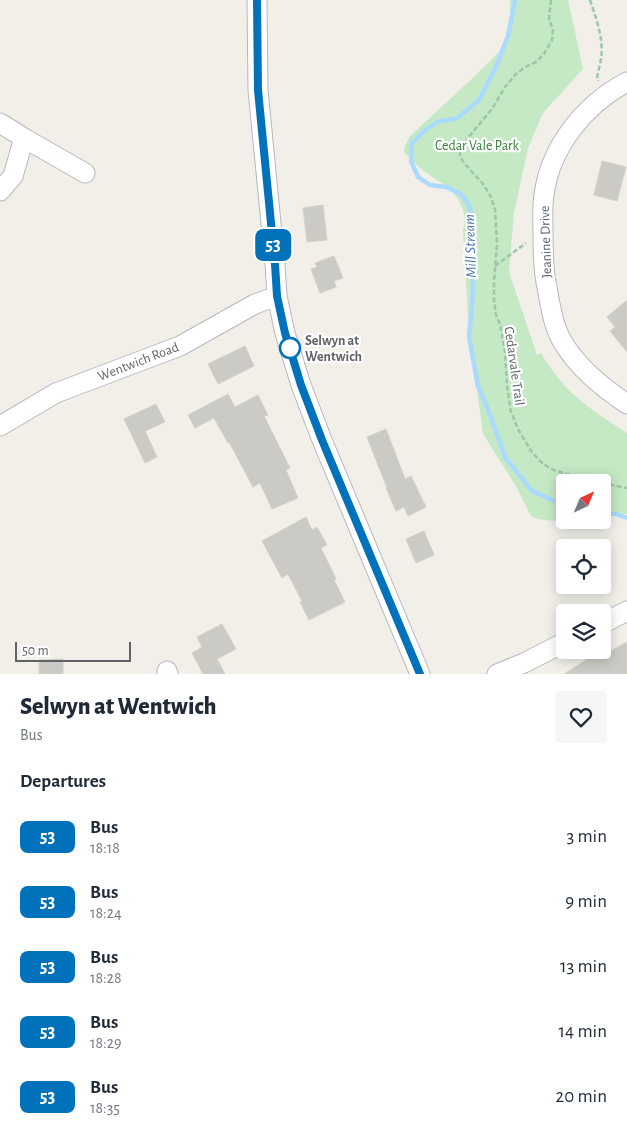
<!DOCTYPE html>
<html lang="en">
<head>
<meta charset="utf-8">
<style>
  :root { --surface:#fff; --page:#f6f6f7; --text:#1f2937; --muted:#747a83 }
  body { margin:0; font-family:"Alegreya Sans",sans-serif; background:var(--page); color:var(--text); height:100vh; display:flex; flex-direction:column; font-size:19px; white-space:nowrap }
  * { box-sizing:border-box; margin:0 }
  p { font-size:16px; color:var(--muted) }
  .icon { flex:none; width:28px; height:28px; fill:none; stroke:currentColor; stroke-width:2; stroke-linecap:round; stroke-linejoin:round }
  .map { position:relative; height:674px; overflow:hidden }
  .panel { display:flex; flex-direction:column; background:var(--surface); flex:1 }
  .panel>* { flex:none }
  .badge { padding:0 10px; border-radius:8px; font-size:18px; line-height:32px }
  .needle { width:32px; rotate:44deg }
  .fabs { position:absolute; left:556px; top:474px; display:grid; gap:10px }
  .fabs a { display:grid; place-items:center; width:55px; height:55px; border-radius:5px; background:var(--surface); box-shadow:0 2px 12px #0003; font-size:25px }
  .scale { position:absolute; left:15px; bottom:12px; width:116px; box-sizing:border-box; padding-left:5px; border:2px solid #5f6368; border-top:0; font-size:14px; line-height:18px; white-space:nowrap; color:#5f6368; -webkit-text-stroke:4px #fff; paint-order:stroke }
  .map>.badge { position:absolute; translate:-50% -50%; box-shadow:0 0 0 2px #fff }
  h2 { padding:0 20px; font-size:19px; line-height:45px }
  .round { display:grid; place-items:center; flex:none; width:52px; height:52px; border-radius:5px; background:var(--page) }
  .head { display:flex; align-items:center; justify-content:space-between; height:85px; padding:0 20px }
  h1 { font-size:24px; font-weight:800; line-height:38px }
  ul { padding:0; list-style:none }
  li { display:flex; align-items:center; gap:15px; height:65px; padding:0 20px }
  li div { flex:1 }
  li b { display:block; font-size:19px }
  li em { font-style:normal }
  li .badge { min-width:55px; font-weight:700; text-align:center }
  .map>svg:first-child { display:block }
  .green { fill:#c5e8c5 }
  .lines { fill:none; stroke-linecap:round; stroke-linejoin:round }
  .stream { stroke:#aadaff; stroke-width:4.5 }
  .building { fill:#cccac5; stroke:#d6d1c6 }
  .minor-casing { stroke:#b5b8bc; stroke-width:21 }
  .path { stroke:#9cc7a9; stroke-width:2.5; stroke-dasharray:5 2.5; stroke-linecap:butt }
  .minor { stroke:#fff; stroke-width:19 }
  .line-casing { stroke:#fff; stroke-width:11 }
  .line { stroke:#0072bc; stroke-width:8 }
  .stop-dot { fill:#fff; stroke:#0072bc; stroke-width:2.5 }
  .labels { text-anchor:middle; stroke-width:4.5; stroke-linejoin:round; paint-order:stroke }
  .park-label { font-size:14px; fill:#348238; stroke:#fff }
  .street-label { font-size:14px; fill:#5f6368; stroke:#fff }
  .stop-label { font-size:14px; font-weight:bold; fill:#5f6368; stroke:#fff; text-anchor:start }
  .water-label { font-size:15px; font-style:italic; fill:#4174aa; stroke:#fff }
</style>
</head>
<body>
<div class="map">
<svg width="627" height="674" viewBox="0 0 627 674">
  <rect width="100%" height="100%" fill="#f1efe8"/>
  <path class="green" d="M 510,0 L 568,0 L 583,69 L 543,113 L 528,148 L 514,213 L 509,272 L 537,355 L 541,353 C 565,394 589,408 627,433 L 627,514 L 603,513 L 602,482 L 565,482 L 565,520 L 576,520 C 569,522 539,521 533,517 C 532,517 531,515 530,514 L 516,486 L 483,434 L 472,352 L 468,334 L 469,331 L 463,230 C 465,223 465,216 463,210 C 455,187 442,185 424,171 C 417,166 410,159 404,152 L 405,146 L 410,136 L 477,74 L 499,52 L 507,36 L 510,18 Z"/>
  <g class="lines">
    <path class="stream" d="M 515,0 L 508,36 L 495,69 L 479,100 L 457,118 L 437,122 L 424,131 L 412,143 L 411,161 L 418,177 L 430,185 L 446,187 L 461,194 L 469,205 L 473,226 L 473,291 L 469,337 L 478,386 L 489,412 L 505,457 L 532,491 L 565,506
      M 602,513 L 616,514 L 627,518"/>
  </g>
  <path class="building" d="M 602,161 L 626,167 L 617,201 L 594,195 Z
    M 323,205 L 327,240 L 307,242 L 303,208 Z
    M 334,256 L 343,278 L 334,281 L 336,287 L 320,293 L 311,269 L 317,267 L 315,263 Z
    M 627,300 L 627,352 L 610,331 L 615,327 L 607,317 Z
    M 245,346 L 254,366 L 218,384 L 208,364 Z
    M 228,394 L 235,407 L 258,395 L 268,415 L 264,416 L 290,468 L 286,470 L 298,498 L 272,509 L 260,483 L 253,487 L 229,442 L 228,443 L 214,418 L 195,428 L 188,415 Z
    M 156,404 L 165,422 L 145,431 L 157,457 L 145,463 L 124,419 Z
    M 386,429 L 405,479 L 411,476 L 426,507 L 408,516 L 404,507 L 396,511 L 386,488 L 387,488 L 367,437 Z
    M 306,517 L 312,530 L 317,527 L 327,545 L 321,548 L 336,579 L 334,580 L 345,602 L 309,620 L 300,602 L 302,601 L 288,574 L 282,578 L 262,541 Z
    M 424,531 L 434,555 L 416,563 L 406,539 Z
    M 222,624 L 236,649 L 217,659 L 225,674 L 203,674 L 192,653 L 202,647 L 197,637 Z
    M 627,642 L 627,674 L 564,674 L 597,653 L 600,657 Z
    M 63,659 L 63,674 L 39,674 L 39,660 Z"/>
  <g class="lines">
    <g class="minor-casing">
      <path id="minor" d="M 257,0 L 258,90 L 275,264 L 277,296 L 285,333 L 301,385 L 322,440 L 420,674
        M 627,82 C 585,104 550,147 544,195 C 542,207 543,220 543,233 C 543,250 543,266 546,282 C 550,302 552,323 562,341 C 578,368 602,387 627,404
        M 0,123 L 24,138 L 85,173
        M 0,191 L 13,176 L 24,138
        M 0,426 L 56,393 L 180,346 L 255,304 L 277,296
        M 602,624 L 627,611
        M 167,671 L 168,674
        M 497,674 L 524,663 L 565,642"/>
    </g>
    <path class="path" d="M 551,0 L 549,18 L 553,31 L 552,40 L 544,54 L 536,62 L 525,67 L 516,74 L 505,87 L 492,109 L 471,134 L 460,150 L 460,156 L 464,163 L 483,184 L 491,197 L 495,210 L 497,244 L 494,281 L 494,300 L 496,315 L 500,324 L 505,352 L 507,386 L 511,412 L 518,429 L 531,451 L 543,464 L 554,470 L 570,475 L 581,481 L 595,482
      M 590,0 C 596,18 604,39 601,59 C 600,65 598,72 597,78 L 598,81
      M 495,266 L 526,243
      M 602,483 L 627,488"/>
    <use href="#minor" class="minor"/>
  </g>
  <g class="lines">
    <g class="line-casing">
      <path id="line" d="M 257,0 L 258,90 L 275,264 L 277,296 L 285,333 L 301,385 L 322,440 L 420,674"/>
    </g>
    <use href="#line" class="line"/>
  </g>
  <circle class="stop-dot" cx="290" cy="348" r="10"/>
  <g class="labels">
    <g class="park-label">
      <text x="477" y="150">Cedar Vale Park</text>
    </g>
    <g class="street-label">
      <text transform="translate(545 242) rotate(-92)" y="5">Jeanine Drive</text>
      <text transform="translate(138 361) rotate(-21)" y="5">Wentwich Road</text>
      <text transform="translate(515 366) rotate(82)" y="5">Cedarvale Trail</text>
    </g>
    <g class="stop-label">
      <text x="305" y="345">Selwyn at<tspan x="305" dy="16">Wentwich</tspan></text>
    </g>
    <g class="water-label">
      <text transform="translate(470 246) rotate(-92)" y="5">Mill Stream</text>
    </g>
  </g>
</svg>
<div class="fabs">
<a><svg class="needle" viewBox="-14 -14 28 28"><path d="M0-13l5 13h-10z" fill="#e53935"/><path d="M0 13l5-13h-10z" fill="#747a83"/></svg></a>
<a><svg class="icon" aria-label="locate" viewBox="0 0 24 24"><circle cx="12" cy="12" r="6"/><path d="M12 2v4M12 18v4M2 12h4M18 12h4"/></svg></a>
<a><svg class="icon" aria-label="layers" viewBox="0 0 24 24"><path d="M12 4l9 5-9 5-9-5zM3 14l9 5 9-5"/></svg></a>
</div>
<div class="scale">50 m</div>
<b class="badge" style="left:273px;top:245px;background:#0072bc;color:#fff">53</b>
</div>
<section class="panel">
<div class="head"><div><h1>Selwyn at Wentwich</h1><p>Bus</p></div><a class="round"><svg class="icon" aria-label="heart" viewBox="0 0 24 24"><path d="M12 20l-8-8c-3-5 5-10 8-4 3-6 11-1 8 4z"/></svg></a></div>
<h2>Departures</h2>
<ul>
<li><span class="badge" style="background:#0072bc;color:#fff">53</span><div><b>Bus</b><p>18:18</p></div><em>3 min</em></li>
<li><span class="badge" style="background:#0072bc;color:#fff">53</span><div><b>Bus</b><p>18:24</p></div><em>9 min</em></li>
<li><span class="badge" style="background:#0072bc;color:#fff">53</span><div><b>Bus</b><p>18:28</p></div><em>13 min</em></li>
<li><span class="badge" style="background:#0072bc;color:#fff">53</span><div><b>Bus</b><p>18:29</p></div><em>14 min</em></li>
<li><span class="badge" style="background:#0072bc;color:#fff">53</span><div><b>Bus</b><p>18:35</p></div><em>20 min</em></li>
</ul>
</section>
</body>
</html>
